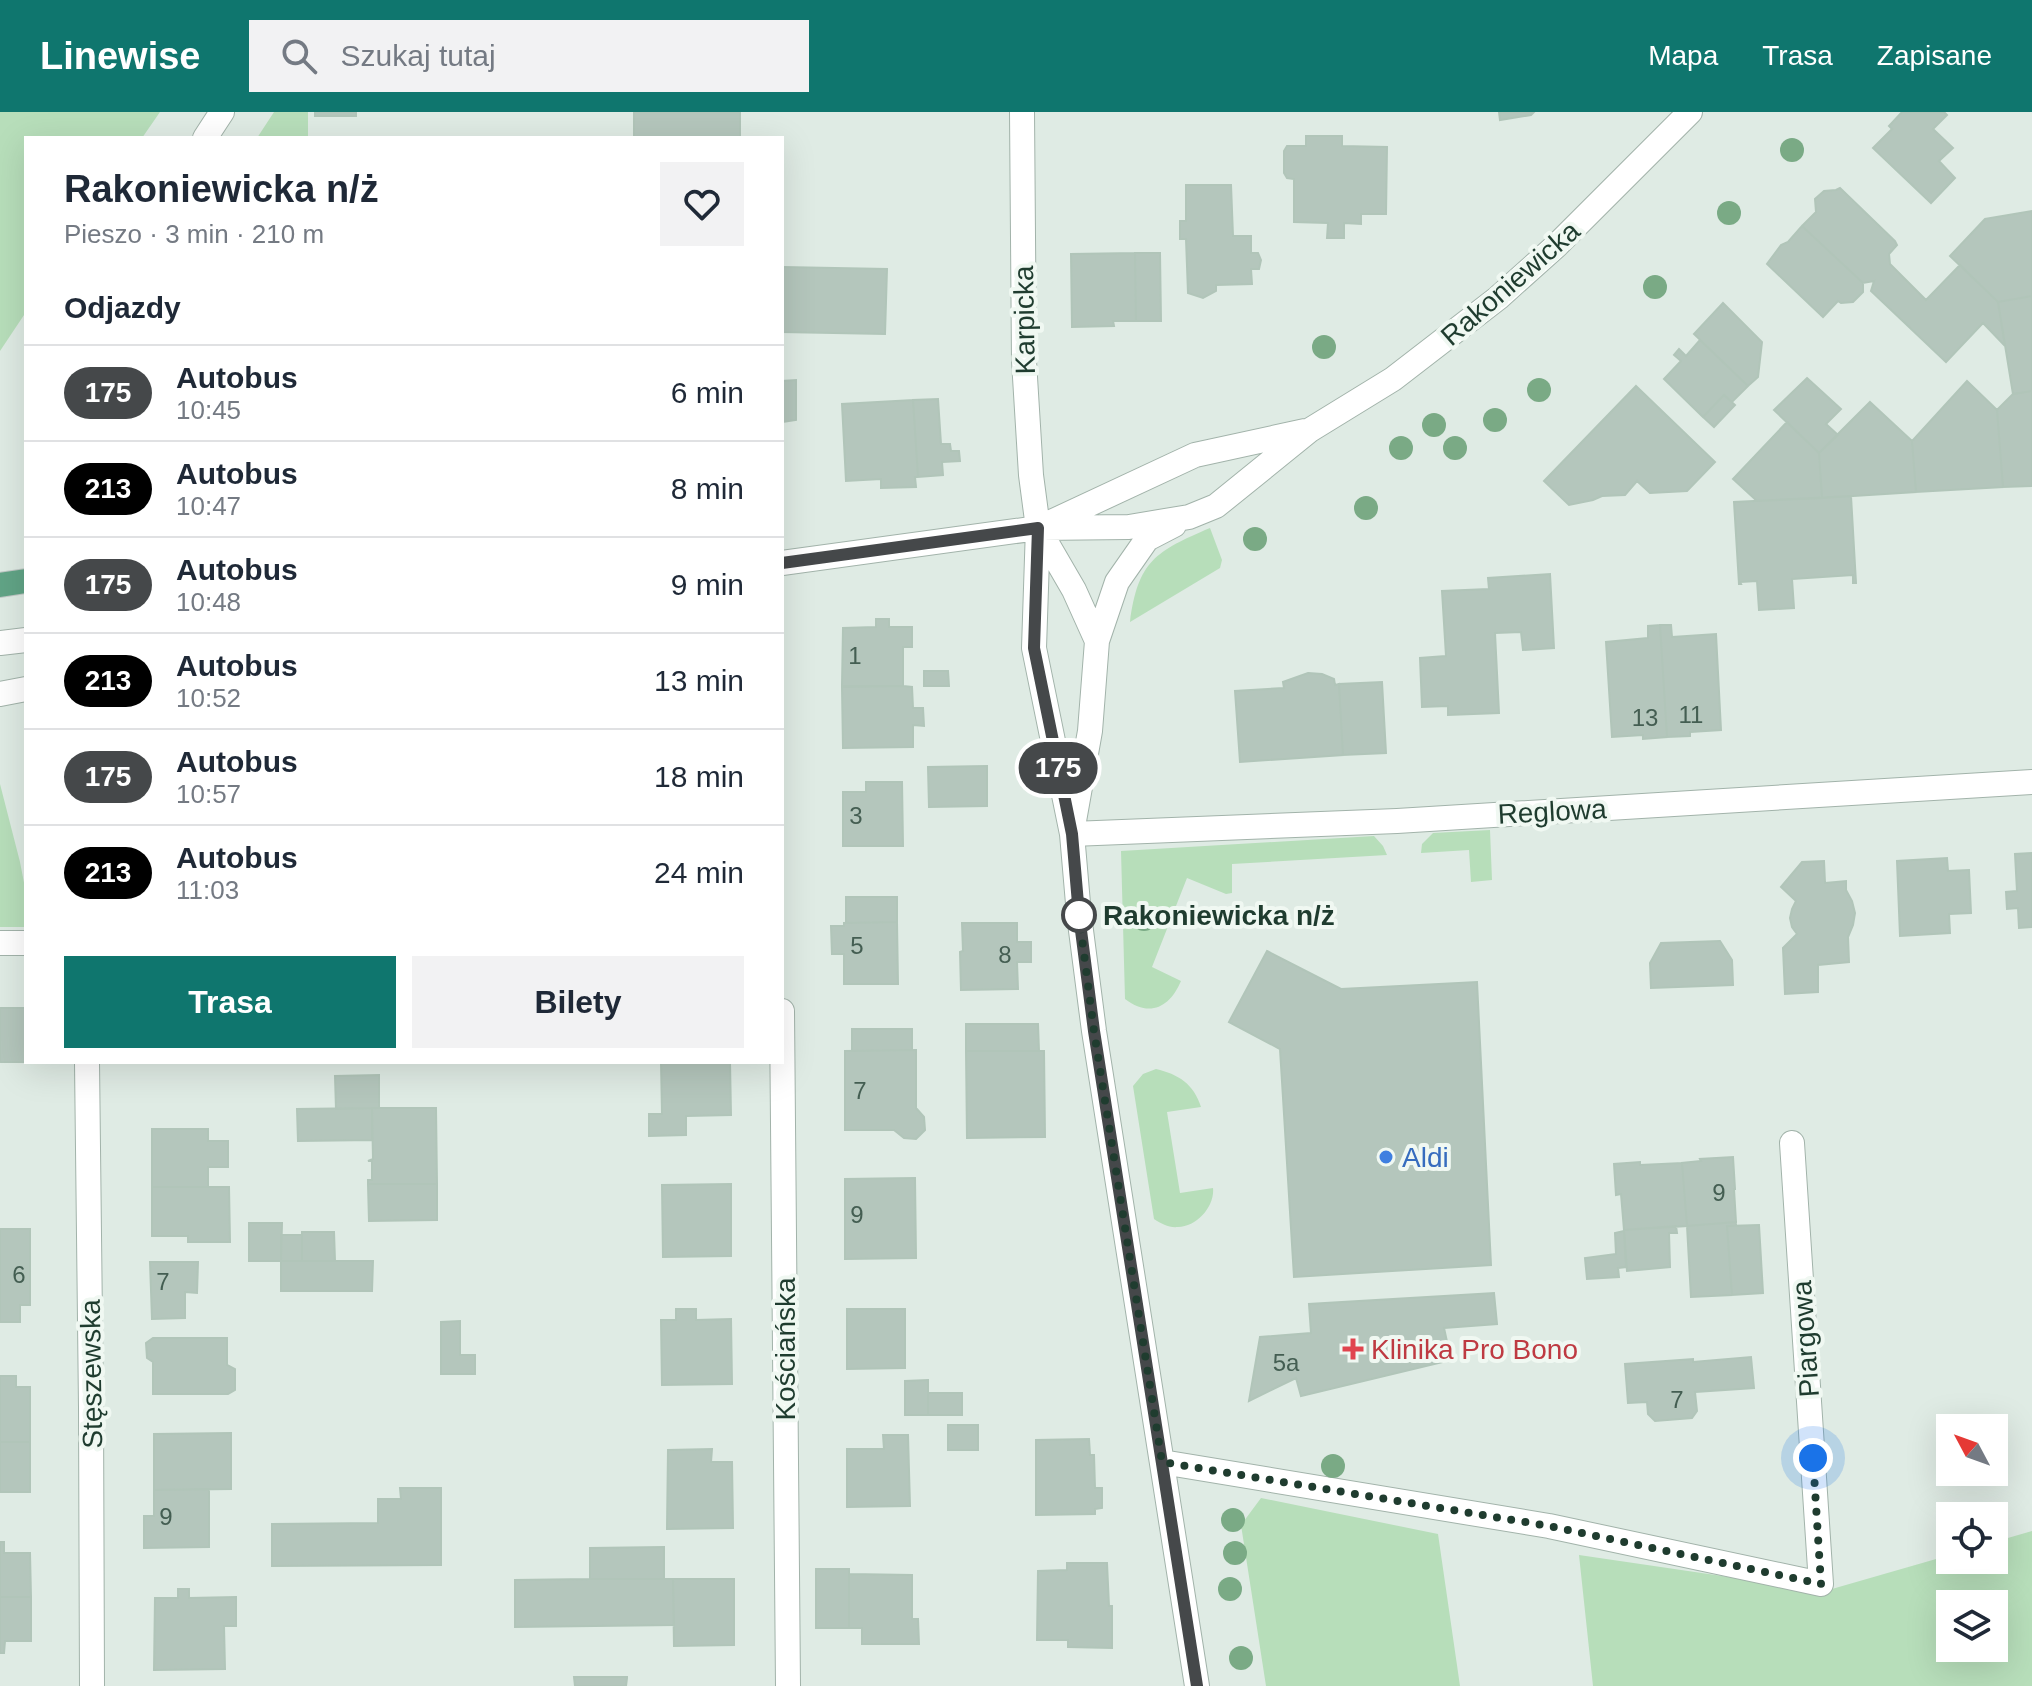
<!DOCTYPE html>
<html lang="pl">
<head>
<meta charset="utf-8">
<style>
  :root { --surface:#fff; --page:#f2f2f3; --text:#1f2937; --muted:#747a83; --line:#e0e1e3; --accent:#0f766e }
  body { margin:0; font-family:Arial,sans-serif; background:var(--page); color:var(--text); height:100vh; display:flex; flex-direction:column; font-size:30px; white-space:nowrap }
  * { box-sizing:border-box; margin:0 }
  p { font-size:26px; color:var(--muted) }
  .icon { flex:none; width:44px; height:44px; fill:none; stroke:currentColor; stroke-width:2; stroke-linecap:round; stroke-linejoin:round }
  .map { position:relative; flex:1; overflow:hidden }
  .drawer { position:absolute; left:24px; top:24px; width:760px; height:928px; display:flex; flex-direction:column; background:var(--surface); border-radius:0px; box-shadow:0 8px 32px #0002 }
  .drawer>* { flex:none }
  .badge { padding:0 16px; border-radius:26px; font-size:28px; line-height:52px }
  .needle { width:52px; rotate:311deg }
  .fabs { position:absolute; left:1936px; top:1302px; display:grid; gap:16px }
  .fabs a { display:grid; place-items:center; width:72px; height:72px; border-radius:0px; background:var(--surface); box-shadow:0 8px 32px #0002; font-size:40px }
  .you { position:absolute; width:40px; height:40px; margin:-20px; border:6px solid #fff; border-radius:50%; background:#1a73e8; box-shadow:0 0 0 12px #1a73e833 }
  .map>.badge { position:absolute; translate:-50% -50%; box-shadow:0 0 0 4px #fff }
  h2 { padding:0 40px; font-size:30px; line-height:72px }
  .round { display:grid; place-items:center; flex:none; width:84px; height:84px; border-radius:0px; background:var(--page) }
  .head { display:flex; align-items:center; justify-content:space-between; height:136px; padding:0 40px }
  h1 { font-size:38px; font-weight:700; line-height:60px }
  .action { display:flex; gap:16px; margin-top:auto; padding:16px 40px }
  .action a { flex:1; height:92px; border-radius:0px; background:var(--accent); color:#fff; font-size:32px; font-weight:700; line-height:92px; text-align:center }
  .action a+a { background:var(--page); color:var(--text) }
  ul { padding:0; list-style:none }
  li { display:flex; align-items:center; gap:24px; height:96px; padding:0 40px; border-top:2px solid var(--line) }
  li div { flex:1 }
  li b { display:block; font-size:30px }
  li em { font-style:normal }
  li .badge { min-width:88px; font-weight:700; text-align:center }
  header { display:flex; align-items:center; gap:48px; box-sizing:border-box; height:112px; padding:0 40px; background:var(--accent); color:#fff }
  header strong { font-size:38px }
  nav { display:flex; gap:44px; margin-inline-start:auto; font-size:28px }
  .search { width:560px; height:72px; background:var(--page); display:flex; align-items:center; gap:20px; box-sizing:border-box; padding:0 28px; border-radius:0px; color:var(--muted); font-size:30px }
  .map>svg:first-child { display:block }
  .green { fill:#b7deba; fill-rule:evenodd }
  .building { fill:#b4c6bc; stroke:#b1c5b9; stroke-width:2 }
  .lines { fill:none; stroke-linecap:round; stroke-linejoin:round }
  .minor-casing { stroke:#a2b3aa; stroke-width:26 }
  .major-casing { stroke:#c0c8c5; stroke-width:26 }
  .minor { stroke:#fff; stroke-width:24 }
  .major { stroke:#61a486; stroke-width:24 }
  .tree { fill:#7aaa85 }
  .line-casing { stroke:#fff; stroke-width:18 }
  .line { stroke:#45484a; stroke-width:12 }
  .walk { stroke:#1f3c2f; stroke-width:8; stroke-dasharray:0 14.4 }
  .stop-dot { fill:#fff; stroke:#45484a; stroke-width:4 }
  .shop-dot { fill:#3f7fe0; stroke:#f0f8f2; stroke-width:3 }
  .health-dot { fill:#e0444e; stroke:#f0f8f2; stroke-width:3 }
  .labels { text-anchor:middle; stroke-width:8; stroke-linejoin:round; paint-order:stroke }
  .number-label { font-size:24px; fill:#445e52 }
  .street-label { font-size:28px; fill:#1f3c2f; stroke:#f0f8f2 }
  .stop-label { font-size:28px; font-weight:bold; fill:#1f3c2f; stroke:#f0f8f2; text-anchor:start }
  .shop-label { font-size:28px; fill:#366cbe; stroke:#f0f8f2; text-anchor:start }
  .health-label { font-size:28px; fill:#be3a42; stroke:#f0f8f2; text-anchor:start }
</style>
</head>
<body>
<header>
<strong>Linewise</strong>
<div class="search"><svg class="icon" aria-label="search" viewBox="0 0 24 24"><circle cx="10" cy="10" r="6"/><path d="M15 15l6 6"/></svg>Szukaj tutaj</div>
<nav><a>Mapa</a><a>Trasa</a><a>Zapisane</a></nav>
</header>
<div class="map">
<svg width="2032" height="1574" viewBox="0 0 2032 1574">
  <rect width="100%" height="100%" fill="#dfebe4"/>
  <path class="green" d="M 0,0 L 160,0 L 142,26 L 26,26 L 26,200 L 0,239 Z
    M 274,0 L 308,0 L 308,26 L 257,26 Z
    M 1210,416 L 1222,448 L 1220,456 L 1130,510 C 1138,449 1156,439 1210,416 Z
    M 0,672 L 20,750 L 26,781 L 26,815 L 0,815 Z
    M 1490,718 L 1492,768 L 1471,770 L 1469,738 L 1421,741 L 1422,732 L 1433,721 Z
    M 1374,724 L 1383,734 L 1387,743 L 1232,752 L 1232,781 L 1226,782 L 1187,766 L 1152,855 L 1181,869 C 1170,895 1150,906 1125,887 L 1121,739 Z
    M 1156,957 C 1178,962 1194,972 1201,995 L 1167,1000 L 1180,1081 L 1213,1076 C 1215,1094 1197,1115 1178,1115 C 1169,1116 1162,1112 1154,1107 L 1133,974 L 1143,962 Z
    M 1261,1386 L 1438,1422 L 1460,1574 L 1266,1574 L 1241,1413 Z
    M 2032,1419 L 2032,1574 L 1593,1574 L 1579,1443 L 1825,1479 L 1950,1443 L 1950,1448 L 1994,1448 L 1994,1430 ZM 1950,1492 L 1994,1492 L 1994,1536 L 1950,1536 Z"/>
  <path class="building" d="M 315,0 L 356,0 L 356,4 L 315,4 Z
    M 634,0 L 740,0 L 740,26 L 634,26 Z
    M 1499,0 L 1534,0 L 1531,3 L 1500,8 Z
    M 1902,0 L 1944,0 L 1947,3 L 1933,17 L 1953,36 L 1939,49 L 1955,66 L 1931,91 L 1873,36 L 1892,17 L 1889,14 Z
    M 1306,24 L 1342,24 L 1342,34 L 1387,35 L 1386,102 L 1361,102 L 1361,112 L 1344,111 L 1344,126 L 1327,126 L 1328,111 L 1294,110 L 1294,67 L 1287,66 L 1284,61 L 1284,39 L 1287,34 L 1306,34 Z
    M 1186,73 L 1231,73 L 1233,124 L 1251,124 L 1251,141 L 1258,141 L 1261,148 L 1259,157 L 1251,157 L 1252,172 L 1216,173 L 1216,179 L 1203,186 L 1188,181 L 1186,127 L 1180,127 L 1180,109 L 1186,109 Z
    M 1840,76 L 1895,129 L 1897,133 L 1889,142 L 1890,152 L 1926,188 L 1960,153 L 1998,190 L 2005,234 L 1983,211 L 1946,250 L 1871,179 L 1874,169 L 1863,171 L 1802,114 L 1816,100 L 1815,87 L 1824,79 L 1836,78 Z
    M 2032,99 L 2032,184 L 1998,190 L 1950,144 L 1985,107 Z
    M 1802,114 L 1863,171 L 1863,180 L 1853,190 L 1841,191 L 1838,189 L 1823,205 L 1767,152 L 1781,133 L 1788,130 Z
    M 1135,141 L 1136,209 L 1113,209 L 1114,214 L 1072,215 L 1071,142 Z
    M 1135,141 L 1160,141 L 1161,209 L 1136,209 Z
    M 782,155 L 887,157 L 885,222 L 782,220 Z
    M 2032,184 L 2032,279 L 2013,282 L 1998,190 Z
    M 1723,191 L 1762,230 L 1758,265 L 1748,274 L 1694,222 Z
    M 1700,228 L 1748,274 L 1732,290 L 1724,283 L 1703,305 L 1664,267 L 1681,249 L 1674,243 L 1679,237 L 1686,244 Z
    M 1807,266 L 1841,297 L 1826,312 L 1838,323 L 1819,341 L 1774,298 Z
    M 796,268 L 796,308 L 782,310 L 782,269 Z
    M 1967,269 L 1997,298 L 2003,375 L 1916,380 L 1912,329 Z
    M 1636,274 L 1715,350 L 1687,379 L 1650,381 L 1637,369 L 1625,383 L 1602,384 L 1593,388 L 1569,393 L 1544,369 Z
    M 2032,279 L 2032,374 L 2003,375 L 1997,298 L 2013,282 Z
    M 1724,283 L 1735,293 L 1714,315 L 1703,305 Z
    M 938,287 L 941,332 L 950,332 L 951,339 L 959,339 L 960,349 L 942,350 L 943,363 L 918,365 L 913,288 Z
    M 913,288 L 918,365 L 915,365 L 916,375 L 881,376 L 881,367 L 846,369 L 842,292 Z
    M 1870,290 L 1912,329 L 1916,380 L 1822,386 L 1819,341 Z
    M 1787,310 L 1819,341 L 1822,386 L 1757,389 L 1733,367 Z
    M 1851,384 L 1856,471 L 1853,471 L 1853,463 L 1792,467 L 1794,496 L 1759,498 L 1757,469 L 1740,470 L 1741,472 L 1739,472 L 1734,390 Z
    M 1550,462 L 1554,536 L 1523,538 L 1521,520 L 1495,521 L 1499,601 L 1448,603 L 1448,594 L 1422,595 L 1420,546 L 1446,544 L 1442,479 L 1489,477 L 1488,466 Z
    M 876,507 L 889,507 L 889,515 L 912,515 L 912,535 L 903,535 L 903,574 L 842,574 L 843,516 L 876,515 Z
    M 1660,513 L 1671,513 L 1672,525 L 1716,522 L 1721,618 L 1690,620 L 1690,624 L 1667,625 Z
    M 1660,513 L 1667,625 L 1643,627 L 1643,623 L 1612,625 L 1606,530 L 1648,526 L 1648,514 Z
    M 924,559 L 948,559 L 949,574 L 924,574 Z
    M 1308,561 L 1322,562 L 1334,567 L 1335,573 L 1339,572 L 1343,643 L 1240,650 L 1235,579 L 1284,576 L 1283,570 Z
    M 1382,570 L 1386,641 L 1343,643 L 1339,572 Z
    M 903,574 L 912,575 L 913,596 L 923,596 L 924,614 L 913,613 L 913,635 L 843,636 L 842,575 Z
    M 987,654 L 987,694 L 929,695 L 928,655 Z
    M 866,670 L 902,670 L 903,734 L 843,734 L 843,680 L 866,680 Z
    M 2032,741 L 2032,815 L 2019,816 L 2018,796 L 2007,797 L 2006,780 L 2017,779 L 2015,742 Z
    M 1947,746 L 1948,759 L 1969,758 L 1971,801 L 1949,802 L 1950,821 L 1900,824 L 1897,749 Z
    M 1824,749 L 1825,771 L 1846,769 L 1846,778 L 1852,789 L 1855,801 L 1853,813 L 1848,825 L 1849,850 L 1818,853 L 1818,880 L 1785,882 L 1783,836 L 1797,822 L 1792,815 L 1790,806 L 1792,797 L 1796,789 L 1781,775 L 1802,750 Z
    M 846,785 L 897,785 L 897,810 L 846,811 Z
    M 897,810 L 898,872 L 844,872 L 844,842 L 832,842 L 831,814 L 844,814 L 844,811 Z
    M 962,811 L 1017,811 L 1017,830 L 1031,830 L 1031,850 L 1017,850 L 1018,877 L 961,878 L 960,840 L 963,839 Z
    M 1720,829 L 1732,848 L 1733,873 L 1651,876 L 1650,851 L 1661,831 Z
    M 1267,839 L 1341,877 L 1477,870 L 1491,1153 L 1294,1165 L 1280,937 L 1229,910 Z
    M 0,896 L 26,896 L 26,950 L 29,950 L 0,950 Z
    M 966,912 L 1038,912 L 1039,939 L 966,939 Z
    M 852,917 L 912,917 L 912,938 L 852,939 Z
    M 916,938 L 916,996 L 924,1005 L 925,1018 L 916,1027 L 904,1026 L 894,1018 L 845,1018 L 845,939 Z
    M 966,939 L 1044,939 L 1045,1025 L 967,1026 Z
    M 661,950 L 730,950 L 731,1003 L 686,1004 L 686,1023 L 649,1024 L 649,1002 L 662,1002 Z
    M 379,963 L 379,996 L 336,997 L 335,964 Z
    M 372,996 L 436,996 L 437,1072 L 368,1072 L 368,1068 L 372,1068 L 372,1049 L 368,1049 L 373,1047 Z
    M 372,996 L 372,1028 L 298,1029 L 297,997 Z
    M 152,1017 L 208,1017 L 208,1029 L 228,1029 L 228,1055 L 208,1055 L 208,1075 L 152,1075 Z
    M 1733,1045 L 1735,1077 L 1734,1077 L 1736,1110 L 1687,1114 L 1682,1051 L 1701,1049 L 1700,1047 Z
    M 1640,1050 L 1640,1053 L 1682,1051 L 1687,1114 L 1624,1118 L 1621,1082 L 1616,1083 L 1614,1052 Z
    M 915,1066 L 916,1146 L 845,1147 L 845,1067 Z
    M 368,1072 L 437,1072 L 437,1108 L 369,1109 Z
    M 731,1072 L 731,1144 L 663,1145 L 662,1073 Z
    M 152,1075 L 229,1075 L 230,1130 L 188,1130 L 188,1124 L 152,1124 Z
    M 1736,1110 L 1736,1114 L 1727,1114 L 1732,1183 L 1691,1185 L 1687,1114 Z
    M 249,1111 L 282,1111 L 281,1149 L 249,1149 Z
    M 1759,1113 L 1763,1181 L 1732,1183 L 1727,1114 Z
    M 1676,1114 L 1677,1121 L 1669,1121 L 1670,1155 L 1627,1159 L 1624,1118 Z
    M 0,1117 L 30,1117 L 30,1193 L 20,1193 L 20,1210 L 0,1210 Z
    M 1624,1119 L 1626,1155 L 1618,1156 L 1619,1165 L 1587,1167 L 1585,1146 L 1616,1142 L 1615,1121 Z
    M 302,1120 L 334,1120 L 335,1149 L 302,1149 Z
    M 281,1123 L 302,1123 L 302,1149 L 281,1149 Z
    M 281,1149 L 373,1149 L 372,1179 L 281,1179 Z
    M 150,1150 L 198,1150 L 197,1181 L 185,1180 L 185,1206 L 152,1207 Z
    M 1494,1181 L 1497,1212 L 1444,1216 L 1451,1248 L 1301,1284 L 1296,1266 L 1249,1289 L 1260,1225 L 1311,1221 L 1309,1192 Z
    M 676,1197 L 696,1197 L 696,1208 L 731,1207 L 732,1272 L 662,1273 L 661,1208 L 676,1208 Z
    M 847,1197 L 905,1197 L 905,1256 L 847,1257 Z
    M 460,1209 L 460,1243 L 475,1243 L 475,1262 L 441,1262 L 441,1210 Z
    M 153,1226 L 227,1226 L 227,1253 L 235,1257 L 235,1278 L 228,1282 L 153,1282 L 153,1250 L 147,1246 L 146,1231 Z
    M 1751,1245 L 1754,1276 L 1695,1280 L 1697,1299 L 1692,1306 L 1655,1309 L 1648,1302 L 1647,1290 L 1628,1291 L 1625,1252 L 1693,1247 L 1693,1250 Z
    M 0,1264 L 16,1264 L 16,1275 L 30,1275 L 30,1330 L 0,1330 Z
    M 928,1268 L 928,1303 L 905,1303 L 905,1269 Z
    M 928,1281 L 962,1281 L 962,1303 L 928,1303 Z
    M 948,1313 L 978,1313 L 978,1338 L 948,1338 Z
    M 231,1321 L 231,1377 L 154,1378 L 154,1322 Z
    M 883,1323 L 908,1323 L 910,1394 L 847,1395 L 847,1337 L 884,1337 Z
    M 1089,1327 L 1090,1343 L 1094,1343 L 1095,1376 L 1102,1376 L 1102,1396 L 1095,1397 L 1095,1402 L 1036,1403 L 1036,1328 Z
    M 0,1330 L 30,1330 L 30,1380 L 0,1380 Z
    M 712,1337 L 711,1350 L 732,1350 L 733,1416 L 667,1417 L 668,1338 Z
    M 400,1376 L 441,1376 L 441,1453 L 272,1454 L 272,1412 L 378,1411 L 378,1387 L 401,1387 Z
    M 209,1377 L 209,1435 L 144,1436 L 144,1404 L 154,1404 L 154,1378 Z
    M 0,1430 L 4,1430 L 4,1441 L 30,1441 L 31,1485 L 0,1485 Z
    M 664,1435 L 664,1467 L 590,1467 L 590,1436 Z
    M 1067,1451 L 1107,1451 L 1109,1494 L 1112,1494 L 1112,1536 L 1068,1535 L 1068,1528 L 1037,1528 L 1038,1459 L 1067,1458 Z
    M 816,1457 L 849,1457 L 849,1516 L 816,1516 Z
    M 849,1462 L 912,1463 L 912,1507 L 918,1507 L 919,1532 L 862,1532 L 862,1516 L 849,1516 Z
    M 590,1467 L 673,1467 L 674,1513 L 515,1515 L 515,1468 Z
    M 673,1467 L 734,1467 L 734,1533 L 674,1534 Z
    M 178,1477 L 189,1477 L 189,1486 L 236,1485 L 236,1514 L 224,1514 L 225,1557 L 154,1558 L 155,1486 L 178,1486 Z
    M 0,1485 L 31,1485 L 31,1529 L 5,1529 L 4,1541 L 0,1541 Z
    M 574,1565 L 627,1565 L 627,1566 L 626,1574 L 575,1574 Z"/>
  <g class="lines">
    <g class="minor-casing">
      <path id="minor" d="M 1022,0 L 1024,249 L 1031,363 L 1038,416 L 1034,536 L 1072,722 L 1079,803 L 1094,919 L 1197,1574
        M 205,26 L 222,0
        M 1047,412 L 1195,343 L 1305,319
        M 1038,416 L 1074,478 L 1097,529 L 1090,619 L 1074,709
        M 782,451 L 1038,416 L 1129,415 L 1189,405 L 1216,394 L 1310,318 L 1393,267 L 1498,186 L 1556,134 L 1690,0
        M 1097,529 L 1117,470 L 1147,427 L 1174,413
        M 0,531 L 26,528
        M 0,582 L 26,577
        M 1072,722 L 1397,709 L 2032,670
        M 0,831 L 26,831
        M 782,899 L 788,1574
        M 87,950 L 91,1295 L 92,1574
        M 1162,1350 L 1549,1414 L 1821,1472 L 1792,1031"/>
    </g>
    <g class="major-casing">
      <path id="major" d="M 0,473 L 26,469"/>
    </g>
    <use href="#minor" class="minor"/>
    <use href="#major" class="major"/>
  </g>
  <g class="tree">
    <circle cx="1792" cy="38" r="12"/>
    <circle cx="1729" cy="101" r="12"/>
    <circle cx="1655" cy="175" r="12"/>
    <circle cx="1324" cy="235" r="12"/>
    <circle cx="1539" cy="278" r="12"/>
    <circle cx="1495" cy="308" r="12"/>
    <circle cx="1434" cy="313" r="12"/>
    <circle cx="1401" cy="336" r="12"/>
    <circle cx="1455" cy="336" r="12"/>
    <circle cx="1366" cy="396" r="12"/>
    <circle cx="1255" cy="427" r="12"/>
    <circle cx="1144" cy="807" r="12"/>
    <circle cx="1333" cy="1354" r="12"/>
    <circle cx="1233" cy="1408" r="12"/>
    <circle cx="1235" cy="1441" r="12"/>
    <circle cx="1230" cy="1477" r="12"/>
    <circle cx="1241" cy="1546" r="12"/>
  </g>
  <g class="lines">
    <g class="line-casing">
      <path id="line" d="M 782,451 L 1038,416 L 1034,536 L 1072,722 L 1079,803 L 1094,919 L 1197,1574"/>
    </g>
    <use href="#line" class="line"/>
    <path class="walk" d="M 1079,803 L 1094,919 L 1162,1350 L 1549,1414 L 1821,1472 L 1813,1346"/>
  </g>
  <circle class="stop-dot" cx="1079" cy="803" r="16"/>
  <circle class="shop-dot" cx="1386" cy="1045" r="8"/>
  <path class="health-dot" d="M1349 1225h8v8h8v8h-8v8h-8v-8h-8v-8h8z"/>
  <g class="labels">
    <g class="number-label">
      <text x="855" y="552">1</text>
      <text x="1691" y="611">11</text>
      <text x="1645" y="614">13</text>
      <text x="856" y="712">3</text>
      <text x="857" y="842">5</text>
      <text x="1005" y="851">8</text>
      <text x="860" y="987">7</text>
      <text x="1719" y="1089">9</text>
      <text x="857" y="1111">9</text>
      <text x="19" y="1171">6</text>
      <text x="163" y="1178">7</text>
      <text x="1286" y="1259">5a</text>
      <text x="1677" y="1296">7</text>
      <text x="166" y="1413">9</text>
    </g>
    <g class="street-label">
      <text transform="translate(1510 171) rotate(-41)" y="10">Rakoniewicka</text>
      <text transform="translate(1024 208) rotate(-91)" y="10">Karpicka</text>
      <text transform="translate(1552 699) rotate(-3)" y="10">Reglowa</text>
      <text transform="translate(1805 1227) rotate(-94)" y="10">Piargowa</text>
      <text transform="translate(785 1237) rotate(-90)" y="10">Kościańska</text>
      <text transform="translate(91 1262) rotate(-91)" y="10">Stęszewska</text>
    </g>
    <g class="stop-label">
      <text x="1103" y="813">Rakoniewicka n/ż</text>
    </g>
    <g class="shop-label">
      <text x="1402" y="1055">Aldi</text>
    </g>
    <g class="health-label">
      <text x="1371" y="1247">Klinika Pro Bono</text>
    </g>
  </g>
</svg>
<div class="fabs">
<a><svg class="needle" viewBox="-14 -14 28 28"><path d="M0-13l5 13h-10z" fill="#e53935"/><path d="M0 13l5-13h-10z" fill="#747a83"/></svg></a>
<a><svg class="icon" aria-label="locate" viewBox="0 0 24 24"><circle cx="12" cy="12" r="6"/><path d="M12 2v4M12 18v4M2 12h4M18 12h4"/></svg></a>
<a><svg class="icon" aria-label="layers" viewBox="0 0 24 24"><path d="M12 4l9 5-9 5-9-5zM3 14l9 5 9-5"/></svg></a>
</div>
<div class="you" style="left:1813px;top:1346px"></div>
<b class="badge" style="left:1058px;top:656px;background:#45484a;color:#fff">175</b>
<section class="drawer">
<div class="head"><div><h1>Rakoniewicka n/ż</h1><p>Pieszo · 3 min · 210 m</p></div><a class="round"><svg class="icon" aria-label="heart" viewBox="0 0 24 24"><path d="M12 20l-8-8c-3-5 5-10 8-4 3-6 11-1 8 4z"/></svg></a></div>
<h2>Odjazdy</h2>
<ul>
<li><span class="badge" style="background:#45484a;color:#fff">175</span><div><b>Autobus</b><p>10:45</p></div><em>6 min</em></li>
<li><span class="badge" style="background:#000;color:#fff">213</span><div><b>Autobus</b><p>10:47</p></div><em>8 min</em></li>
<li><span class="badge" style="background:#45484a;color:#fff">175</span><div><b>Autobus</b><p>10:48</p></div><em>9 min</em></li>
<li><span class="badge" style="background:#000;color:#fff">213</span><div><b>Autobus</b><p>10:52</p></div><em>13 min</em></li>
<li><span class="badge" style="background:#45484a;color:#fff">175</span><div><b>Autobus</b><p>10:57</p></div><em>18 min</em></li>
<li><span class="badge" style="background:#000;color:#fff">213</span><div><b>Autobus</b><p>11:03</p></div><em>24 min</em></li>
</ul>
<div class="action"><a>Trasa</a><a>Bilety</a></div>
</section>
</div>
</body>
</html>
